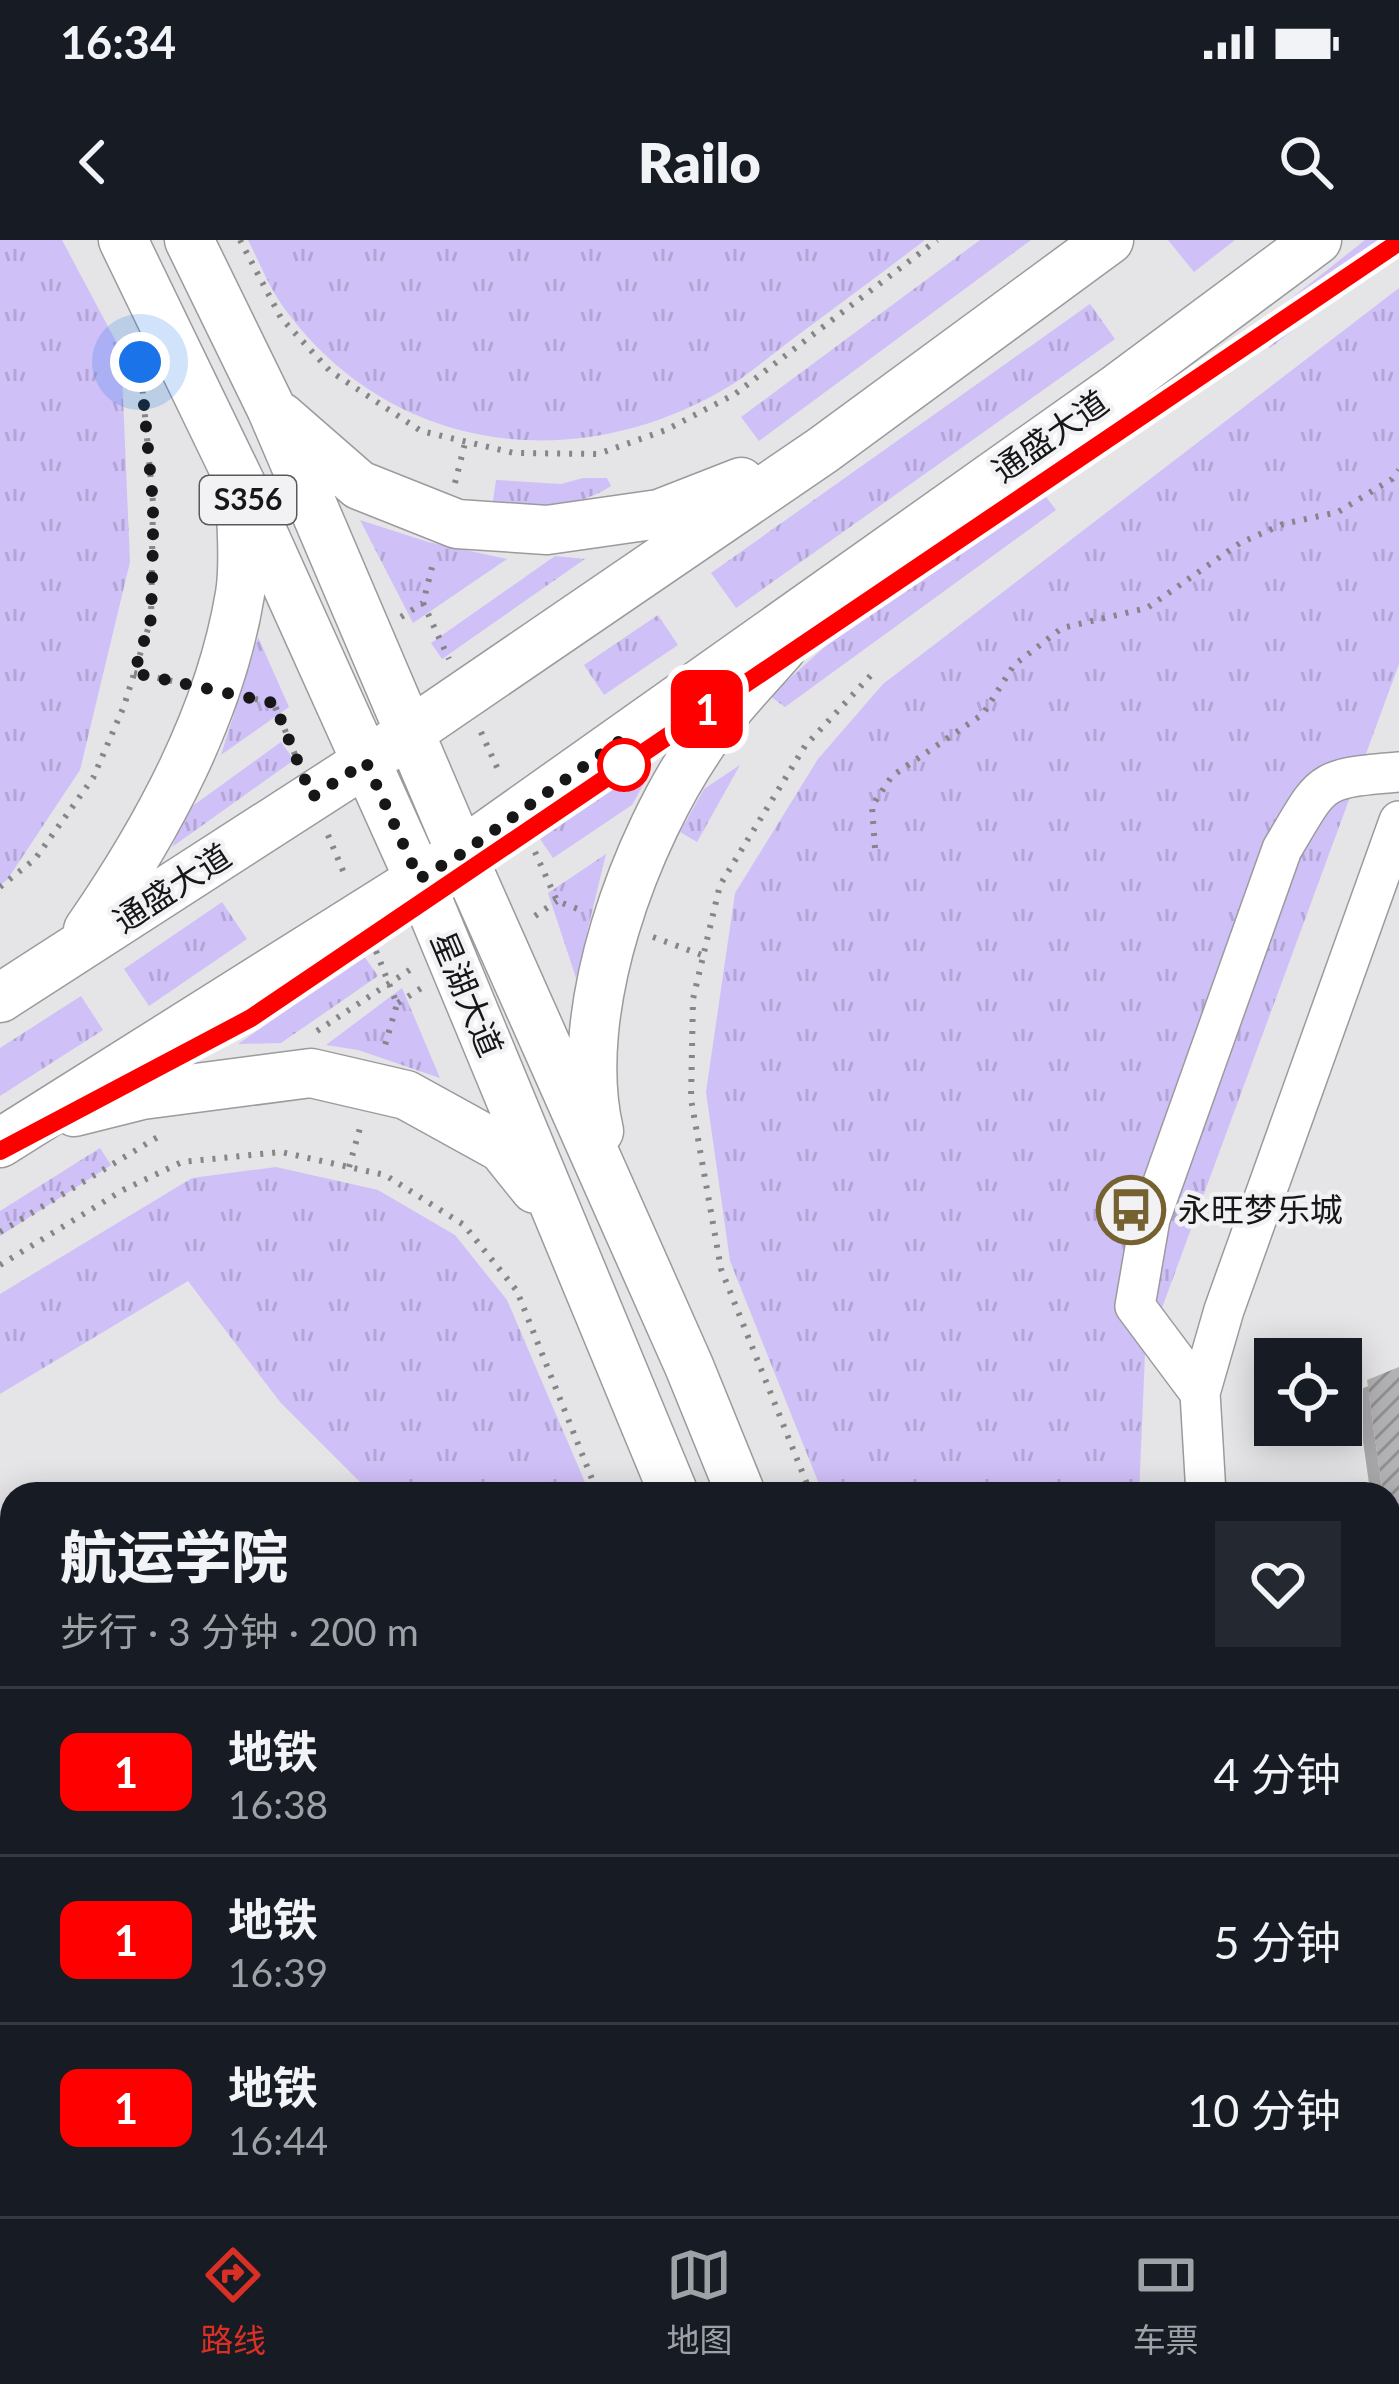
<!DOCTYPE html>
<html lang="zh">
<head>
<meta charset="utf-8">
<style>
  :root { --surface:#171b24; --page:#242831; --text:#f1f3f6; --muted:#9ea1a6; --line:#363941; --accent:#d93025 }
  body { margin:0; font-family:Lato,"Noto Sans SC",sans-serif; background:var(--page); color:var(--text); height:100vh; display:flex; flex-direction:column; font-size:45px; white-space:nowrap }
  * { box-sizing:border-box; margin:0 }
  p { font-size:39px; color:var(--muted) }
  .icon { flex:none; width:66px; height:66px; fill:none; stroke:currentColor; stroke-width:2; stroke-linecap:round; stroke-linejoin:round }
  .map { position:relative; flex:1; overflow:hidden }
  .side { position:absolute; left:0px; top:1242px; width:1401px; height:735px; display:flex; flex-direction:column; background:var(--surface); border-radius:36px 36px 0 0; box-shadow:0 6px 30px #0003 }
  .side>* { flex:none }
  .badge { padding:0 24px; border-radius:18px; font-size:42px; line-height:78px }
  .buttons { position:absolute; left:1254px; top:1098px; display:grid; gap:24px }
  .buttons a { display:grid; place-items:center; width:108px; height:108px; border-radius:0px; background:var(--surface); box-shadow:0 6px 30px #0003; font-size:60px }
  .you { position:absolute; width:60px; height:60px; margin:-30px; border:9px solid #fff; border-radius:50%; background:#1a73e8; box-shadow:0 0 0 18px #1a73e833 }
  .map>.badge { position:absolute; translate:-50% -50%; box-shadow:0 0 0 6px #fff }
  .round { display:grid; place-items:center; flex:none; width:126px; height:126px; border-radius:0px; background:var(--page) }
  .overview { display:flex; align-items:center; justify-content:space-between; height:204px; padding:0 60px }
  h1 { font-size:57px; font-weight:800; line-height:90px }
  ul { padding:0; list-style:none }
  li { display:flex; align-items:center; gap:36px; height:168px; padding:0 60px; border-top:3px solid var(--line) }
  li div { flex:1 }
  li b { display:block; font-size:45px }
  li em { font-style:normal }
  li .badge { min-width:132px; font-weight:700; text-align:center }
  .status { display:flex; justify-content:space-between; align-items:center; height:84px; padding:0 60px; background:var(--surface); direction:ltr }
  .status svg { height:33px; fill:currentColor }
  header { display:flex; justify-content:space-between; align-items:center; height:156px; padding:0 60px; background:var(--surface); font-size:54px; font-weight:800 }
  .tab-bar { display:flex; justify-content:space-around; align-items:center; height:168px; border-top:3px solid var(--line); background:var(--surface); font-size:33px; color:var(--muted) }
  .tab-bar a { display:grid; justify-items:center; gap:6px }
  .tab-bar .selected { color:var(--accent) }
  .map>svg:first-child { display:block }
  .grass { fill:url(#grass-tufts) }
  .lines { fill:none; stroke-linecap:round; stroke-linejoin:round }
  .stream { stroke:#bda3f7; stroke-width:10 }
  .building { fill:url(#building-hatch); filter:url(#shadow) }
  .minor-casing { stroke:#9b9a9d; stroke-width:42 }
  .major-casing { stroke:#9b9a9d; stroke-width:51 }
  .path { stroke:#868688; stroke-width:6; stroke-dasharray:3 9; stroke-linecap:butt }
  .minor { stroke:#fff; stroke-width:39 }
  .major { stroke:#fff; stroke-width:48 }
  .line-casing { stroke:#fff; stroke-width:27 }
  .line { stroke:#f00; stroke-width:18 }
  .walk { stroke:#171718; stroke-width:12; stroke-dasharray:0 21.6 }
  .stop-dot { fill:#fff; stroke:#f00; stroke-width:6 }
  .labels { text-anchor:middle; stroke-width:9; stroke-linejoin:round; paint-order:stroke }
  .shield { fill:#f2f1f4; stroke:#59585a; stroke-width:3 }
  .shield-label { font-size:30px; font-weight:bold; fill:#171718 }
  .street-label { font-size:33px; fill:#171718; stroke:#f2f1f4 }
  .poi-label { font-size:33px; fill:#171718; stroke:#f2f1f4; text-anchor:start }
</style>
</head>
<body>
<div class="status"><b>16:34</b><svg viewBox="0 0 49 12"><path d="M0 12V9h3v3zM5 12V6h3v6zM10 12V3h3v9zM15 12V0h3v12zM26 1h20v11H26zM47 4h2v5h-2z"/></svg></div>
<header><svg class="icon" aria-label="back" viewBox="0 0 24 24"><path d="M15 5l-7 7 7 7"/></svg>Railo<svg class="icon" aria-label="search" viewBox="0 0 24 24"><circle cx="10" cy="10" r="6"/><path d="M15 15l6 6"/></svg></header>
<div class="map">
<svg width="1399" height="1976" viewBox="0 0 1399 1976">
  <defs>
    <pattern id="grass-tufts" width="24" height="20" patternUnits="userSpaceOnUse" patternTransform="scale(3)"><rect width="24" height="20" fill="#d0c0f8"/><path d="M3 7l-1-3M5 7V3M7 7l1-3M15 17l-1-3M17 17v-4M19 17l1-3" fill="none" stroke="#b2a4d4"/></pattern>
    <pattern id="building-hatch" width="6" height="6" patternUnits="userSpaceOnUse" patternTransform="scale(3)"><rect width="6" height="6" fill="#b2b1b4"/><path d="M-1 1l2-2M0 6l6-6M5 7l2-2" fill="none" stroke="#908f91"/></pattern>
    <filter id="shadow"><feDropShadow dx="-11" dy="11" stdDeviation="0" flood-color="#0004"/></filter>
  </defs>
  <rect width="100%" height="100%" fill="#e5e4e7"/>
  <path class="grass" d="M 0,0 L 62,0 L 121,111 L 130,322 L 80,530 L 7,640 L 0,645 Z
    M 248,0 L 925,0 C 882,33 838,65 794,98 C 772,114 751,133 728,147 C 576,238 388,214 282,65 C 268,45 259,21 248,0 Z
    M 980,0 L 1031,0 L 759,201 L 741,177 Z
    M 1168,0 L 1235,0 L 1194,32 Z
    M 1365,0 L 1399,0 L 1399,7 L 1270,108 L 1254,88 Z
    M 1399,48 L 1399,424 L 1145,1114 L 1139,1254 L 823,1254 L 730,1021 L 706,852 L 735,653 L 818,519 L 883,444 Z
    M 1090,64 L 1115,99 L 736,368 L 711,333 Z
    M 583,238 L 607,238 L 611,246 C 573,271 536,265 493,261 L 496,240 L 561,244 Z
    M 1038,246 L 1056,270 L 785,467 L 770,456 L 860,375 Z
    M 360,280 L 428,302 L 507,319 L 413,383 Z
    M 555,316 L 585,319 L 442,419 L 431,403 Z
    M 658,375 L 678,405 L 604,455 L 584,425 Z
    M 258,397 L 289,467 L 221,515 Z
    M 281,502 L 294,520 L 172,607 L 187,570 Z
    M 740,525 L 697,602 L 680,592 L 704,549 Z
    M 643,529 L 648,536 L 632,565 L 553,618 L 540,599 Z
    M 606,614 L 576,738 L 548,653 Z
    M 222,662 L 247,699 L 149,766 L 124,729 Z
    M 364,716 L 378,736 L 281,803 L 238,804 Z
    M 402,748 L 440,838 L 358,810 L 326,805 Z
    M 81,756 L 103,790 L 0,856 L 0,808 Z
    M 100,908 L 111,925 L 0,996 L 0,971 Z
    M 276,927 L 378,950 L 455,995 L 507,1060 L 590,1254 L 372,1254 L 280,1162 L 188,1041 L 0,1154 L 0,1054 L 192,938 Z
    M 740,1965 L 878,1965 L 882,1976 L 744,1976 Z
    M 1106,1965 L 1379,1965 L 1383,1976 L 1111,1976 Z"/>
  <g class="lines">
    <path class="stream" d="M 0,1678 L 12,1709
      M 114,1965 L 118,1976"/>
  </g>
  <path class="building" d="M 1399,1127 L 1399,1349 L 1396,1349 L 1389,1298 L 1389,1254 L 1383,1254 L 1367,1140 Z"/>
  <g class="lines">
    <g class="minor-casing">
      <path id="minor" d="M 1200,1153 L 1135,1066 L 1150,979 L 1282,609 C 1324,539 1316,539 1399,532
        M 1206,1254 L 1200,1153 L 1224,1070 L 1399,581
        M 1389,1895 L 1399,1920
        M 0,1938 L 15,1976"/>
    </g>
    <g class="major-casing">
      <path id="major" d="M 123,0 L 241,244 L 419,639 L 674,1254
        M 189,0 L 272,170 L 461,613 L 689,1126 L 741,1254
        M 281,177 L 359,245 L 457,284 L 547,290 L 659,274 L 741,242
        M 88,690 C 157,590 220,475 240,354 C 245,324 241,291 241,261
        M 0,758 L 366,522 L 823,210 L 1109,0
        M 74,872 L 142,855 L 311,833 L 406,855 L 502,908 L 535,949
        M 599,891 C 571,771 635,599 704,500 C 727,467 756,438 782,408
        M 0,903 L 461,613 L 1119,147 L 1317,0
        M 957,1965 L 961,1976
        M 1025,1965 L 1030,1976"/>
    </g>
    <path class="path" d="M 240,0 L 281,78 L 330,131 L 421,191 L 514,213 L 598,214 L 666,190 L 735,154 L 937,0
      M 455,243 L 465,203
      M 423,363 L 449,419
      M 401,377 L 423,363 L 434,319
      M 134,433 L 177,442
      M 255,459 L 274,463 L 298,522
      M 481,492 L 500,534
      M 328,595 L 346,638
      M 875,608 L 872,566 L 892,536 L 983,474 L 1014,425 L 1062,388 L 1147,368 L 1240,303 L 1283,284 L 1338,272 L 1392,239 L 1399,230
      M 535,612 L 557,661 L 578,669
      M 0,647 L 35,619 L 93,538 L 124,466 L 151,379 L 153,263 L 141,133
      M 535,676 L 557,661
      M 653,697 L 702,715
      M 376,711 L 397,764 L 383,812
      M 398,763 L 423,747
      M 317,791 L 411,729
      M 349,927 L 360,888
      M 0,992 L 161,895
      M 0,1025 L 123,950 L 182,922 L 281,912 L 385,935 L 464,985 L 517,1051 L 598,1254
      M 811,1254 L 721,1029 L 691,859 L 693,759 L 720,645 L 805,506 L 873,433
      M 881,1965 L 886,1976
      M 1094,1965 L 1099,1976"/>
    <use href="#minor" class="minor"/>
    <use href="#major" class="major"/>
  </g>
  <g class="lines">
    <g class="line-casing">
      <path id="line" d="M 0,911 L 251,778 L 1399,2"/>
    </g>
    <use href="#line" class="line"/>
    <path class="walk" d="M 140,122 L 153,263 L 153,302 L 151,379 L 134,433 L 274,463 L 312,557 L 366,522 L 419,639 L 461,614 L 628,495 L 624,525"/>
  </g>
  <defs>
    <g id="bus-ring" transform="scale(3.45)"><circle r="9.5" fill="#f2f1f4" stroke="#766231" stroke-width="1.5"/><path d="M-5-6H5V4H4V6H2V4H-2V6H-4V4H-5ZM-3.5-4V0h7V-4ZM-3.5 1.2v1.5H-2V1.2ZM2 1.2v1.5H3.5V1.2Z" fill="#766231"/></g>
  </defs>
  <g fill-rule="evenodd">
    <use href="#bus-ring" x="1131" y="970"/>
  </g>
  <circle class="stop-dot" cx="624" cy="525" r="24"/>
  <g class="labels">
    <rect class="shield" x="200" y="236" width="96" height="48" rx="9"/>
    <g class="shield-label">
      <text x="248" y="270">S356</text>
    </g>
    <g class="street-label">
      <text transform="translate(1050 196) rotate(-35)" y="12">通盛大道</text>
      <text transform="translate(172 648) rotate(-33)" y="12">通盛大道</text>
      <text transform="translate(467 754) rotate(67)" y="12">星湖大道</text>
    </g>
    <g class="poi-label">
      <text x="1178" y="982">永旺梦乐城</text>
    </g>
  </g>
</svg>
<div class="buttons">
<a><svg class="icon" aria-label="locate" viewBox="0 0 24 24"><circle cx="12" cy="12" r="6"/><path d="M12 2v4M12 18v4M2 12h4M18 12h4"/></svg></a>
</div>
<div class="you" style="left:140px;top:122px"></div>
<b class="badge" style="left:707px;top:469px;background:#f00;color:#fff">1</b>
<section class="side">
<div class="overview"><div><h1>航运学院</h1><p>步行 · 3 分钟 · 200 m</p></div><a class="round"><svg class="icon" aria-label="heart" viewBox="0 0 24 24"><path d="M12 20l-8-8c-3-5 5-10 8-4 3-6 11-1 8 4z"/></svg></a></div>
<ul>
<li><span class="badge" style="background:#f00;color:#fff">1</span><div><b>地铁</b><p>16:38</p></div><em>4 分钟</em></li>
<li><span class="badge" style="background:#f00;color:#fff">1</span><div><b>地铁</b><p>16:39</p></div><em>5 分钟</em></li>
<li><span class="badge" style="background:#f00;color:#fff">1</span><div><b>地铁</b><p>16:44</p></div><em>10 分钟</em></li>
</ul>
</section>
</div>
<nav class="tab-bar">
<a class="selected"><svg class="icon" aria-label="directions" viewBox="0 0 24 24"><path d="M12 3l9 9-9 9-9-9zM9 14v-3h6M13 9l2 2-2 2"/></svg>路线</a>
<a><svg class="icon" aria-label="map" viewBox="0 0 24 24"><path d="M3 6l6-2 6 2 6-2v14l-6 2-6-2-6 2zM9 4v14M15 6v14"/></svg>地图</a>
<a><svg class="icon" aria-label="tickets" viewBox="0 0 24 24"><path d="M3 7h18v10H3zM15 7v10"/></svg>车票</a>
</nav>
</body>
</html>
